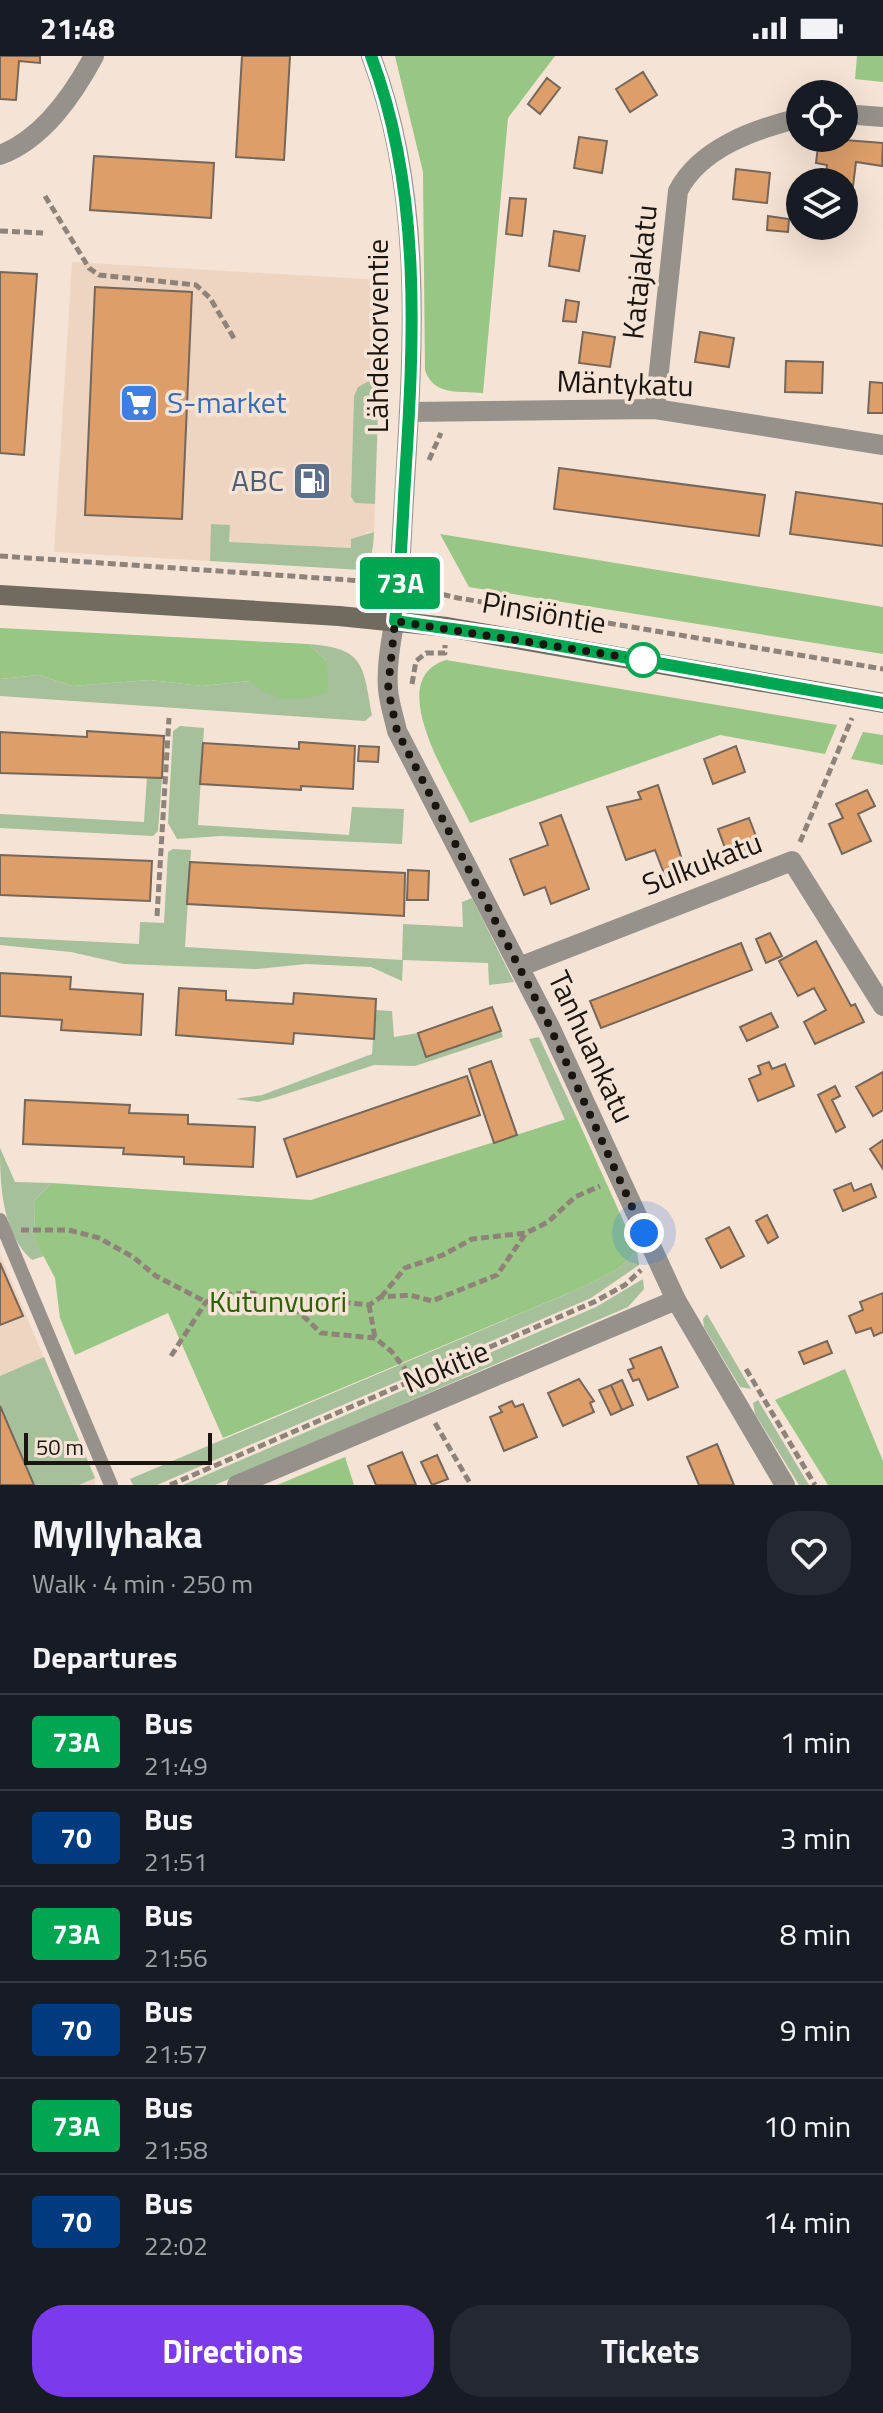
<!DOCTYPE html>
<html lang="en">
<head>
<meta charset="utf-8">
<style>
  :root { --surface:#171b24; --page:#242831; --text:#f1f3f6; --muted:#9ea1a6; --line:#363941; --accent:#7c3aed }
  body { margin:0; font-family:"Titillium Web",sans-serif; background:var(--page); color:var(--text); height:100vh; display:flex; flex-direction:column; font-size:30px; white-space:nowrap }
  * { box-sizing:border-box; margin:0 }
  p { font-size:26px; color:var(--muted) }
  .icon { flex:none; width:44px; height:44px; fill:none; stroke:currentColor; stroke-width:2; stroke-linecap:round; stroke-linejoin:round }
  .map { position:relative; height:1429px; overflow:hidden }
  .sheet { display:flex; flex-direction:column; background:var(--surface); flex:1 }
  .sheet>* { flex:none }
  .badge { padding:0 16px; border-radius:6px; font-size:28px; line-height:52px }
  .fabs { position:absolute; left:786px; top:24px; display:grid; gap:16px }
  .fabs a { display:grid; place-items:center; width:72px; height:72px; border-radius:50%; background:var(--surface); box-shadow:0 8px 32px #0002; font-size:40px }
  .scale { position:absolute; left:24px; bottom:20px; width:188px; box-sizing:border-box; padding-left:8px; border:4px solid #1b1510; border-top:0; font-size:22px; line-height:28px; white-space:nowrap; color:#1b1510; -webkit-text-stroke:6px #f5e3d5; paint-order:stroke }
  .you { position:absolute; width:40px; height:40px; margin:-20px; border:6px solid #fff; border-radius:50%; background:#1a73e8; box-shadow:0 0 0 12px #1a73e833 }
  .map>.badge { position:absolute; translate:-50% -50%; box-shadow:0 0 0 4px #fff }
  h2 { padding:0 32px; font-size:30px; line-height:72px }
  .round { display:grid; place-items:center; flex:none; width:84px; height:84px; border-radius:32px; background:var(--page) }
  .summary { display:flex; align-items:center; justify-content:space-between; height:136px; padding:0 32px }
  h1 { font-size:38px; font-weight:700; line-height:60px }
  .cta { display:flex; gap:16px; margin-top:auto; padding:16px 32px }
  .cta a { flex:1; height:92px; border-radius:32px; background:var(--accent); color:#fff; font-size:32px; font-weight:700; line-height:92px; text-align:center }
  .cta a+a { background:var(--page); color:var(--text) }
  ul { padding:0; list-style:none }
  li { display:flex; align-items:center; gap:24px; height:96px; padding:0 32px; border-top:2px solid var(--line) }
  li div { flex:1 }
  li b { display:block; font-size:30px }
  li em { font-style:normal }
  li .badge { min-width:88px; font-weight:700; text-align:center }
  .status { display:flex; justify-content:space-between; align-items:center; height:56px; padding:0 40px; background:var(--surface); direction:ltr }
  .status svg { height:22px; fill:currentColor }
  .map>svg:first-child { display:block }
  .built { fill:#edd5c2 }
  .green { fill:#a5c09a }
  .forest { fill:#98c685 }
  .building { fill:#dd9e69; stroke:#76675b; stroke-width:2 }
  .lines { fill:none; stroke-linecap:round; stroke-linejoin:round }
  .path { stroke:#8f8379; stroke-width:5; stroke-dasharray:8 4; stroke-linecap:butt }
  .service { stroke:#96928b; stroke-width:14 }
  .minor { stroke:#96928b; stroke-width:20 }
  .tertiary { stroke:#96928b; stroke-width:20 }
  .secondary { stroke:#706a5f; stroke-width:20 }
  .line-casing { stroke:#fff; stroke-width:18 }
  .line { stroke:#00a651; stroke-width:12 }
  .walk { stroke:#1b1510; stroke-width:8; stroke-dasharray:0 14.4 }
  .stop-dot { fill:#fff; stroke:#00a651; stroke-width:4 }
  .labels { text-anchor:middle; stroke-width:7; stroke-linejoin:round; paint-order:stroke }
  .street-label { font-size:30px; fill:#1b1510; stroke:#f5e3d5 }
  .shop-label { font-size:30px; fill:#366cbe; stroke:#f5e3d5; text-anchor:start }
  .service-label { font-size:30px; fill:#4e5e75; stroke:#f5e3d5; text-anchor:end }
  .park-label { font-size:30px; fill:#296000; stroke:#f5e3d5 }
</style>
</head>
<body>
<div class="status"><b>21:48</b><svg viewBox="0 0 49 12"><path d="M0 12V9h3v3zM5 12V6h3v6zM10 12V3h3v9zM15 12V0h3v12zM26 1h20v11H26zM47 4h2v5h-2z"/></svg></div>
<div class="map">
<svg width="883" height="1429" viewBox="0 0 883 1429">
  <rect width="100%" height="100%" fill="#f5e3d5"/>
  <path class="built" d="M 72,206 L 382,224 L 379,326 L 358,331 L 354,340 L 351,441 L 355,447 L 375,448 L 374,476 L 367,476 L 351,492 L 229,486 L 229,469 L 212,468 L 210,505 L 54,496 Z
    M 0,1198 L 95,1422 L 95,1429 L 0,1429 Z"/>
  <path class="green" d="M 367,326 L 379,326 L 375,448 L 355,447 L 351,441 L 354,340 L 358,331 Z
    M 211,468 L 230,469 L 229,486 L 351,492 L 351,483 L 374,476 C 373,493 373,502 361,514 L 210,505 Z
    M 308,588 C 365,592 363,609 372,659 L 365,665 L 0,640 L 0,623 L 39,619 L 72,630 L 150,624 L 202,630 L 251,625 L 326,604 Z
    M 180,670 L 204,672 L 198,769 L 349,779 L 352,751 L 404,753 L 402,788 L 221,780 L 177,783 L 168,767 L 173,675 Z
    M 147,721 L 162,722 L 158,775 L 153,780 L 0,772 L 0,758 L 144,766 Z
    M 173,793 L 191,794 L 185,891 L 402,904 L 403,868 L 463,871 L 462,846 L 472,842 L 514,926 L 489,929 L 488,907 L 403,904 L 402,925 L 371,911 L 306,908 L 257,913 L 124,908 L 71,896 L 0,889 L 0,881 L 139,888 L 140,866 L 164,867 L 168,796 Z
    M 375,954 L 392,955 L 394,981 L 418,977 L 427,1001 L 501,975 L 503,981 L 415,1010 L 374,1009 L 274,1042 L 258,1046 L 235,1043 L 262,1039 L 372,998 Z
    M 539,981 L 576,1060 L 565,1064 L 529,983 Z
    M 0,1092 L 15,1126 L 52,1127 L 35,1144 L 34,1182 L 44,1200 L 32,1204 C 2,1177 0,1130 0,1092 Z
    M 637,1195 L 639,1209 L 591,1242 L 157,1429 L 133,1429 L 130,1423 L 583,1231 L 618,1213 Z
    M 643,1223 L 644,1233 L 628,1251 L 215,1429 L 183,1429 L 596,1251 Z
    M 707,1258 L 751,1333 L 740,1331 L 704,1271 L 703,1263 Z
    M 44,1301 L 95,1422 L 79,1429 L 34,1429 L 0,1350 L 0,1320 Z
    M 758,1344 L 809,1429 L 799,1429 L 755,1358 L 753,1347 Z"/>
  <path class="forest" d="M 395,0 L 555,0 L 508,62 L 483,337 C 460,335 433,340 425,314 L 423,116 Z
    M 857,0 L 883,0 L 883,26 L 855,23 Z
    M 440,478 L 883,551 L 883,598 L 469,531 Z
    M 0,572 L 308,588 L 326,604 L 329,635 C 300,647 274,647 250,625 L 202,630 L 150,624 L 72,630 L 39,619 L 0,623 Z
    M 446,604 L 837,669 L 825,698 L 720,679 L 470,767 C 453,729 381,624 446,604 Z
    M 863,676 L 883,679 L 883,709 L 851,703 Z
    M 576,1060 L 637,1195 L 618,1213 L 583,1231 L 223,1382 L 168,1257 L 75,1299 L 60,1262 L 55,1222 L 34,1182 L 35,1144 L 52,1127 L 311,1144 Z
    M 845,1313 L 883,1405 L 883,1429 L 828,1429 L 775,1344 Z
    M 345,1401 L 354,1429 L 277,1429 Z"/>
  <path class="building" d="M 0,0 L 40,0 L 40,7 L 19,5 L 16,44 L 0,43 Z
    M 242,0 L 290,0 L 284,104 L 236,101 Z
    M 643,16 L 657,39 L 630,56 L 616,33 Z
    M 547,22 L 560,32 L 540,58 L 528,48 Z
    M 579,81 L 607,85 L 602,117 L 574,112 Z
    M 819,82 L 883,87 L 882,110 L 856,106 L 853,130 L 825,126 L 827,109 L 816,107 Z
    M 94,100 L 214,107 L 211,162 L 90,154 Z
    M 736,113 L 770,117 L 767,147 L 733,143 Z
    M 510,142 L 526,143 L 522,180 L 506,178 Z
    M 768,160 L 789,163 L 788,176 L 767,174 Z
    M 554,175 L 585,180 L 579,215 L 549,210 Z
    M 0,216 L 37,218 L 24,399 L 0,397 Z
    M 95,231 L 192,236 L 182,463 L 85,459 Z
    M 566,244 L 579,246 L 576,266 L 563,265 Z
    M 583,276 L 615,281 L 610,311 L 579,307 Z
    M 700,276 L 734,282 L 729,311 L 695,306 Z
    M 786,305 L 823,306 L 822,337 L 785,336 Z
    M 870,326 L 883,327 L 883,357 L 868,357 Z
    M 300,411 L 325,413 L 323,438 L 299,436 Z
    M 559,412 L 765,439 L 759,480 L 554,453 Z
    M 796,436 L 883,448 L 883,490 L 790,478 Z
    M 87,675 L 164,680 L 162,722 L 0,717 L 0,676 L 87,681 Z
    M 299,686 L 355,690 L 353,733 L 301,730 L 301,734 L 200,728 L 203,687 L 299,693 Z
    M 359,690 L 379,691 L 378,706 L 358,705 Z
    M 736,690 L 745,716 L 713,728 L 704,703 Z
    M 658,729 L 685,813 L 665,820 L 655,794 L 626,804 L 607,751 L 641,743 L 638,736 Z
    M 867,734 L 875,750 L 858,758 L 871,785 L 842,798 L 829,768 L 843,762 L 836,748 Z
    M 561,759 L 589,833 L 551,848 L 545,831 L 524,839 L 510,803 L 548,789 L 540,767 Z
    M 749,762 L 759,788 L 728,800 L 718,773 Z
    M 0,799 L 152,805 L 150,845 L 0,839 Z
    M 190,806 L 405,817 L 404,860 L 187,848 Z
    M 408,814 L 429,815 L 428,844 L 407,844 Z
    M 770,877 L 782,900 L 766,907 L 756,883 Z
    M 816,885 L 851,950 L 855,948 L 864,966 L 815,988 L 804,966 L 826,954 L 814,932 L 798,940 L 779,905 Z
    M 741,887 L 752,914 L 601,972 L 590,945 Z
    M 0,917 L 71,921 L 70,933 L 143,938 L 141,979 L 61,974 L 62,964 L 0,960 Z
    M 179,932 L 226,935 L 226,944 L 293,948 L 294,937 L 376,943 L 374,983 L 294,977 L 293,988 L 176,979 Z
    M 492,951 L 501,975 L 426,1001 L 418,977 Z
    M 771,957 L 778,971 L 747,985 L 740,971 Z
    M 491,1005 L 517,1079 L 494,1087 L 469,1013 Z
    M 769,1006 L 772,1013 L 785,1008 L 794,1030 L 758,1045 L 749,1023 L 761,1018 L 758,1010 Z
    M 883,1016 L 883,1054 L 873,1060 L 856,1031 Z
    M 467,1020 L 480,1059 L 297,1121 L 284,1083 Z
    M 835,1030 L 840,1040 L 832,1044 L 845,1071 L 836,1076 L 818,1039 Z
    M 25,1044 L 130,1049 L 129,1057 L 188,1059 L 188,1068 L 255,1071 L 253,1111 L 184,1108 L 184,1101 L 123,1098 L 124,1092 L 23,1088 Z
    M 883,1084 L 883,1113 L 870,1093 Z
    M 851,1127 L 854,1135 L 871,1128 L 876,1141 L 843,1155 L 834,1134 Z
    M 767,1159 L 778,1181 L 768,1187 L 756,1165 Z
    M 729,1171 L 744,1200 L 721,1212 L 706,1183 Z
    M 0,1207 L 23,1260 L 0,1269 Z
    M 883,1237 L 883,1276 L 874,1280 L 871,1272 L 856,1277 L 849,1260 L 863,1254 L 860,1246 Z
    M 827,1285 L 832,1297 L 804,1308 L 799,1296 Z
    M 661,1291 L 678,1331 L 648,1344 L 639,1323 L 633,1325 L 628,1314 L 634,1312 L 630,1303 Z
    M 579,1323 L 594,1345 L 590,1347 L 594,1356 L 563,1370 L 548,1337 Z
    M 622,1324 L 633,1349 L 622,1354 L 611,1329 Z
    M 611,1329 L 622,1354 L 611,1359 L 599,1334 Z
    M 512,1345 L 515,1351 L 523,1348 L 537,1381 L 504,1395 L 490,1361 L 502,1356 L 499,1351 Z
    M 0,1350 L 34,1429 L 0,1429 Z
    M 717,1388 L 734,1429 L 699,1429 L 687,1401 Z
    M 402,1396 L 416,1429 L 376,1429 L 368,1410 Z
    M 437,1399 L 448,1423 L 432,1429 L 421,1406 Z"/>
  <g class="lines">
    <path class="path" d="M 45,140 L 89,212 L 99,219 L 196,229 L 210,242 L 235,284
      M 0,175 L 43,177
      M 429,404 L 441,377
      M 425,498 L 432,536
      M 0,500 L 378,526
      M 360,524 L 377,511
      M 419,533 L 458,542 L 883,613
      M 412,628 L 416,605 L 426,597 L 445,597 L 445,589
      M 800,786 L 852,662
      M 157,860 L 169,662
      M 21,1174 L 69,1174 L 99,1182 L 133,1201 L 156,1220 L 206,1246
      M 381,1241 L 405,1212 L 443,1199 L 472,1183 L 526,1177 L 548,1166 L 575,1141 L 600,1130
      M 369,1249 L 375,1282
      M 295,1251 L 331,1245 L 369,1249 L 381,1241 L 410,1239 L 432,1245 L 497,1219 L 526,1177
      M 171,1300 L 206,1246 L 233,1238 L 253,1237 L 294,1251 L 321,1277 L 375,1282 L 391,1295 L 415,1325
      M 746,1313 L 815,1429
      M 435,1367 L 471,1429
      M 170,1429 L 594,1246 L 625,1229 L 641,1214"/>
    <path class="service" d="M 0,1164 L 111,1429"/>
    <path class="minor" d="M 844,58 L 883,61
      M 0,99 C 43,83 73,39 94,0
      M 655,353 L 678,135 C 700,92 755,73 800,62
      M 410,356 L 655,353 L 883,389
      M 519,911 L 792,805 L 883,950
      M 237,1429 L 676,1244"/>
    <path class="tertiary" d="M 371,0 C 434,165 407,347 400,518 C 399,555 385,598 388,633 C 389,647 394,661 397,675 L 550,971 L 676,1244 L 785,1429"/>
    <path class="secondary" d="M 0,539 L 339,560 L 447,571 L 883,647"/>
  </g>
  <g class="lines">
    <g class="line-casing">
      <path id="line" d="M 371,0 C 422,134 414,284 405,424 C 402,471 401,518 395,565 L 516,582 L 883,647"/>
    </g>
    <use href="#line" class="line"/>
    <path class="walk" d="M 643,604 L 395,565 L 388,633 L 397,675 L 550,971 L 644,1177"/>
  </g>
  <defs>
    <g id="supermarket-square" transform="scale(2)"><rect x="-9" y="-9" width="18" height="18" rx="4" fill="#3f7fe0" stroke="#f5e3d5"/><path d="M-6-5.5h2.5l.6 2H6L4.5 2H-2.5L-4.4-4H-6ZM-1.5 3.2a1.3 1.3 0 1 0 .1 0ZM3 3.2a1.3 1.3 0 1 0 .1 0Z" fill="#fff"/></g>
    <g id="fuel-square" transform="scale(2)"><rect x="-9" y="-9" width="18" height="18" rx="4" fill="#5c6f8a" stroke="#f5e3d5"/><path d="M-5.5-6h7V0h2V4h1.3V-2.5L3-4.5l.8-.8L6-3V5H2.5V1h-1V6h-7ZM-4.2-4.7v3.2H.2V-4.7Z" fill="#fff"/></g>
  </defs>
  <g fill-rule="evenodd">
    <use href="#supermarket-square" x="139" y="347"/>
    <use href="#fuel-square" x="312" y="425"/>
  </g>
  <circle class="stop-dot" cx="643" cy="604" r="16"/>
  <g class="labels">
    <g class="street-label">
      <text transform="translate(640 216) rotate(-84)" y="10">Katajakatu</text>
      <text transform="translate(378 280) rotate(-90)" y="10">Lähdekorventie</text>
      <text transform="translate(625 328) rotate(2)" y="10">Mäntykatu</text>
      <text transform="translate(544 557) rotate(10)" y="10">Pinsiöntie</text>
      <text transform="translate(702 808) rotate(-21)" y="10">Sulkukatu</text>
      <text transform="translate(591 991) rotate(65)" y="10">Tanhuankatu</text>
      <text transform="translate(446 1311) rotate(-23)" y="10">Nokitie</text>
    </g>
    <g class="shop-label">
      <text x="167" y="357">S-market</text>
    </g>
    <g class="service-label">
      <text x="284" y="435">ABC</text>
    </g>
    <g class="park-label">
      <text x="278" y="1256">Kutunvuori</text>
    </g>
  </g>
</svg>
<div class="fabs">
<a><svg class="icon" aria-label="locate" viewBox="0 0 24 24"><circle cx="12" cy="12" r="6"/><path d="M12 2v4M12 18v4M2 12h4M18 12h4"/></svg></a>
<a><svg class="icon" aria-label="layers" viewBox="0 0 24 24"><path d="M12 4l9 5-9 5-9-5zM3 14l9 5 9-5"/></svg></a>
</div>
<div class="scale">50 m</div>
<div class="you" style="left:644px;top:1177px"></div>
<b class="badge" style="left:400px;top:527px;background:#00a651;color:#fff">73A</b>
</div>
<section class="sheet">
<div class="summary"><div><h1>Myllyhaka</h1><p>Walk · 4 min · 250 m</p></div><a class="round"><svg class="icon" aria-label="heart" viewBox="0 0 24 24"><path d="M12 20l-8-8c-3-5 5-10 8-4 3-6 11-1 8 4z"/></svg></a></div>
<h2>Departures</h2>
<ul>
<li><span class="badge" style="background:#00a651;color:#fff">73A</span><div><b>Bus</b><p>21:49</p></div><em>1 min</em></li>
<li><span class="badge" style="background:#003b80;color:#fff">70</span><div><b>Bus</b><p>21:51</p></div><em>3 min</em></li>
<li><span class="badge" style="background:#00a651;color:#fff">73A</span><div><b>Bus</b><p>21:56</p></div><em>8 min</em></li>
<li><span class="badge" style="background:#003b80;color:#fff">70</span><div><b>Bus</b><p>21:57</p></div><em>9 min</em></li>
<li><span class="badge" style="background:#00a651;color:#fff">73A</span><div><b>Bus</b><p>21:58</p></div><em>10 min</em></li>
<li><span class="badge" style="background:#003b80;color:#fff">70</span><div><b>Bus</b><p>22:02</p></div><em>14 min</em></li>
</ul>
<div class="cta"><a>Directions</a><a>Tickets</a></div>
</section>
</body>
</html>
